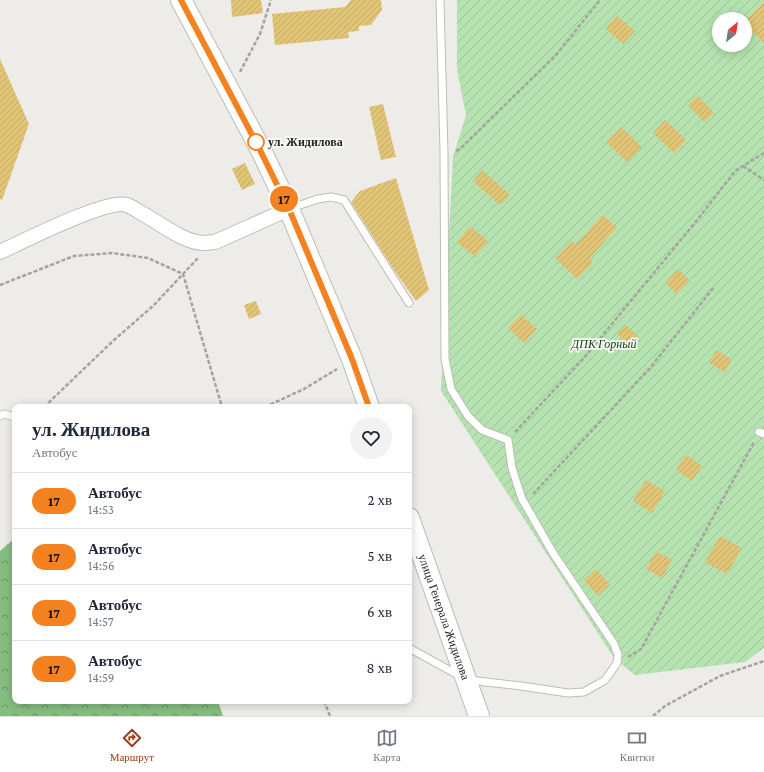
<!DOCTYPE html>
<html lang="uk">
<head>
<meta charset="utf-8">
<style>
  :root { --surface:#fff; --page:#f2f2f3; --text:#1f2937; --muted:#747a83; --line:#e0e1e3; --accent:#a03917 }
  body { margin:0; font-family:"Crimson Pro",serif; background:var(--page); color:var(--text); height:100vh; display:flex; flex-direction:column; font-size:15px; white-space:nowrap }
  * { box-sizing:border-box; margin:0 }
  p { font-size:13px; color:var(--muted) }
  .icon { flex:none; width:22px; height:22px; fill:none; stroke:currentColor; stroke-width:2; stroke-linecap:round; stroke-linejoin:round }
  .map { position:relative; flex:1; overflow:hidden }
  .panel { position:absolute; left:12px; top:404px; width:400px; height:300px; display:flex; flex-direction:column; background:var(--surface); border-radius:8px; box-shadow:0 2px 10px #0003 }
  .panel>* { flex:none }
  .badge { padding:0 8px; border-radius:13px; font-size:14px; line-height:26px }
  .needle { width:26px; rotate:30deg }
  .tools { position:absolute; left:712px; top:12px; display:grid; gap:8px }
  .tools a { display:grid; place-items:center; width:40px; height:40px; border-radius:50%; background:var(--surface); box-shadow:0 2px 10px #0003; font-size:20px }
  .map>.badge { position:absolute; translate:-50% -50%; box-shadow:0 0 0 2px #fff }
  .round { display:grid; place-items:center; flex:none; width:42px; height:42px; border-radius:21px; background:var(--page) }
  .head { display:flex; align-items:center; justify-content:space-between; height:68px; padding:0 20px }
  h1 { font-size:19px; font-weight:700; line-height:30px }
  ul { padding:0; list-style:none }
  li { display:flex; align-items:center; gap:12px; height:56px; padding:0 20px; border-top:1px solid var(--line) }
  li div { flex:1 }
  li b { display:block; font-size:15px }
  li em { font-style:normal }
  li .badge { min-width:44px; font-weight:700; text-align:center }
  .tab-bar { display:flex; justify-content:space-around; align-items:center; height:56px; border-top:1px solid var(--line); background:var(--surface); font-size:11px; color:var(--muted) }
  .tab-bar a { display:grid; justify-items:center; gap:2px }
  .tab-bar .current { color:var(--accent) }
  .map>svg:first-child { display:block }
  .forest { fill:url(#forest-crowns) }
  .garden { fill:url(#garden-furrows); fill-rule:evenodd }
  .building { fill:url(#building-hatch) }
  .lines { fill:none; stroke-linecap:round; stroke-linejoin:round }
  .lane-casing { stroke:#bebdb9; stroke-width:9 }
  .street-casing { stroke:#bebdb9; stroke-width:16 }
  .secondary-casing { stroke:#bebdb9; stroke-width:22 }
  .path { stroke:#a5a3a1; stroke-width:2.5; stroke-dasharray:4 2; stroke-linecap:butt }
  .lane { stroke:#fff; stroke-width:7 }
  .street { stroke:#fff; stroke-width:14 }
  .secondary { stroke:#fff; stroke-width:20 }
  .line-casing { stroke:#fff; stroke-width:9 }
  .line { stroke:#f58220; stroke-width:6 }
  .stop-dot { fill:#fff; stroke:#f58220; stroke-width:2 }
  .labels { text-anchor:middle; stroke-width:3.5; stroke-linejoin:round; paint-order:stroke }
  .stop-label { font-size:12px; font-weight:bold; fill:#252523; stroke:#fbfaf6; text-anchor:start }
  .park-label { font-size:12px; font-style:italic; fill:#09450a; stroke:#fbfaf6 }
  .street-label { font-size:12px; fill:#252523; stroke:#fbfaf6 }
</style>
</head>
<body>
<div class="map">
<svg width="764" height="716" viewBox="0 0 764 716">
  <defs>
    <pattern id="forest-crowns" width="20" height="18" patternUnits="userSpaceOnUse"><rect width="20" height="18" fill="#85bd81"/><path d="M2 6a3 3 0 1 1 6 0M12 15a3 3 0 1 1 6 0" fill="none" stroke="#6d9969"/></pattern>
    <pattern id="garden-furrows" width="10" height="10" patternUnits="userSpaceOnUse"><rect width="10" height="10" fill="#b4e3b0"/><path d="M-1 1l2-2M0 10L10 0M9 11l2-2" fill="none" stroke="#9bc397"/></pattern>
    <pattern id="building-hatch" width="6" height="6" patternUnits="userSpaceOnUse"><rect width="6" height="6" fill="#e2c477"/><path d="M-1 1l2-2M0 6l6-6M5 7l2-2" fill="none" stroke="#c2a867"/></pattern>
  </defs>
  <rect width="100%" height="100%" fill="#eeece9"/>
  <path class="forest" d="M 15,538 L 15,701 L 218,701 L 223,716 L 0,716 L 0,551 Z"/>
  <path class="garden" d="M 457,0 L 764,0 L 764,648 L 745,662 L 635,675 L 614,658 L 441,391 L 453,157 L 466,115 L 457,70 ZM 719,19 L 745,19 L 745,45 L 719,45 Z"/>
  <path class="building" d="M 231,0 L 261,0 L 263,13 L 232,17 Z
    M 351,0 L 381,0 L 382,10 L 371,25 L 359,26 L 359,31 L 348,32 L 349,38 L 275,45 L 272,14 L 345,7 Z
    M 764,2 L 764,43 L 745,24 L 745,21 Z
    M 617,16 L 635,31 L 623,44 L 605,28 Z
    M 0,59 L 29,124 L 2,200 L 0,199 Z
    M 698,96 L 714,113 L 704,122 L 688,105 Z
    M 383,104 L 396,157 L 381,160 L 369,107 Z
    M 665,120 L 686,140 L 674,153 L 653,133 Z
    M 621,127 L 642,147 L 627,162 L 606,142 Z
    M 245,163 L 255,184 L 242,190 L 232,169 Z
    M 482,170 L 510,195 L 500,205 L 473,181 Z
    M 396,178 L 429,290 L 416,301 L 394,270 L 351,202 L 360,191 Z
    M 602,215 L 617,227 L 589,259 L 593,263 L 577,279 L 555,258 L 572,241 L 576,245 Z
    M 470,226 L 488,241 L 475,257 L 457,242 Z
    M 678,269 L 689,280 L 677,294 L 665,283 Z
    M 256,301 L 261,314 L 249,319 L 244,305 Z
    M 521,315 L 537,329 L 524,343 L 508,328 Z
    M 626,325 L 639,337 L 630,346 L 617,334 Z
    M 716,350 L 732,359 L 725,372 L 709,363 Z
    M 686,455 L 702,466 L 692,481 L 676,470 Z
    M 646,480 L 665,491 L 652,513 L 633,501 Z
    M 720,536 L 742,548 L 727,574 L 705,562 Z
    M 656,551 L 672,560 L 662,578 L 646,569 Z
    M 596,569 L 610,585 L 598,596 L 584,580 Z"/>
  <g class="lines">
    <g class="lane-casing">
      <path id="lane" d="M 440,0 L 444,152 L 445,359 L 451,389 L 468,416 L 482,430 L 508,440 L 512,468 L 522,499 L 525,504 L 553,553 L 614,644 L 618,655 L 617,663 L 605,680 L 584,692 L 568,693 L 521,686 L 469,680
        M 291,208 L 318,199 L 331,197 L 344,200 L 354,216 L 409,303
        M 0,416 L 4,414 L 15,417
        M 759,432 L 764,434
        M 409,648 L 460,676"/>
    </g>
    <g class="street-casing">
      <path id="street" d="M 0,252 C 22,242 108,198 127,205 C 132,207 138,211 143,214 C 160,223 183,242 203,243 C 207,243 211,242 215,242 L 289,209"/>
    </g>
    <g class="secondary-casing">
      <g id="secondary">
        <path d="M 181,0 L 261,150 L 289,209 L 352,359 L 369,407"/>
        <path id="s1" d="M 409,518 L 479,716"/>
      </g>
    </g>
    <path class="path" d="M 240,72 L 260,34 L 271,0
      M 456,151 L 461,148 L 556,55 L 600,0
      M 743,166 L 764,180
      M 0,285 L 74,256 L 112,253 L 148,258 L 183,274 L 222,407
      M 44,407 L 114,340 L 153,306 L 183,274 L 199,257
      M 265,407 L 304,389 L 337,369
      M 515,432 L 584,358 L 698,219 L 735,171 L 764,153
      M 533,494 L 650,368 L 714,287
      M 628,657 L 641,649 L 717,510 L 754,442
      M 324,701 L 330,716
      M 653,716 L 665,706 L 720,676 L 764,661"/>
    <use href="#lane" class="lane"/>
    <use href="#street" class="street"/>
    <use href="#secondary" class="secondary"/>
  </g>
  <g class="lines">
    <g class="line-casing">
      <path id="line" d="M 181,0 L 260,150 L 289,209 L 352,359 L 369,407"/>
    </g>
    <use href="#line" class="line"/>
  </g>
  <circle class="stop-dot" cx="256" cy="142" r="8"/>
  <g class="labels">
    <g class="stop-label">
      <text x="268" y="146">ул. Жидилова</text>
    </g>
    <g class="park-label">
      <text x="604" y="348">ДПК Горный</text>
    </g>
    <g class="street-label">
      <text dy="4" stroke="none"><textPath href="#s1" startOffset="105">улица Генерала Жидилова</textPath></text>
    </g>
  </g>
</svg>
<div class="tools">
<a><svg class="needle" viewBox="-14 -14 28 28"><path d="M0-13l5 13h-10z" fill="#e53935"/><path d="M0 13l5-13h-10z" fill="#747a83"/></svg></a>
</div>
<b class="badge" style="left:284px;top:199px;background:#f58220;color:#111">17</b>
<section class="panel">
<div class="head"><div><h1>ул. Жидилова</h1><p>Автобус</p></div><a class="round"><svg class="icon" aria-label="heart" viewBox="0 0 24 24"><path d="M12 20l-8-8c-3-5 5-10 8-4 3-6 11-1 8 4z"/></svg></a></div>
<ul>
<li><span class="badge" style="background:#f58220;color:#111">17</span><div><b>Автобус</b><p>14:53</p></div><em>2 хв</em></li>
<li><span class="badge" style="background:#f58220;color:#111">17</span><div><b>Автобус</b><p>14:56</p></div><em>5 хв</em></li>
<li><span class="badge" style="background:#f58220;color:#111">17</span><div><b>Автобус</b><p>14:57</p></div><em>6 хв</em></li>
<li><span class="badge" style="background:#f58220;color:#111">17</span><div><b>Автобус</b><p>14:59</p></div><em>8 хв</em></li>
</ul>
</section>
</div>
<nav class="tab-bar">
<a class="current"><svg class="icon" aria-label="directions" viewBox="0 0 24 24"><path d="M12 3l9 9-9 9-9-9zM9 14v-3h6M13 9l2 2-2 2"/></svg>Маршрут</a>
<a><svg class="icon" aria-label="map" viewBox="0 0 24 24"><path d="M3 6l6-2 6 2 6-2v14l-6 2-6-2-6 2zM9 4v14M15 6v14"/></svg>Карта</a>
<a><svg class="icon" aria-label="tickets" viewBox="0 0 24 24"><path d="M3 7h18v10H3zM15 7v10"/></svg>Квитки</a>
</nav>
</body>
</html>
